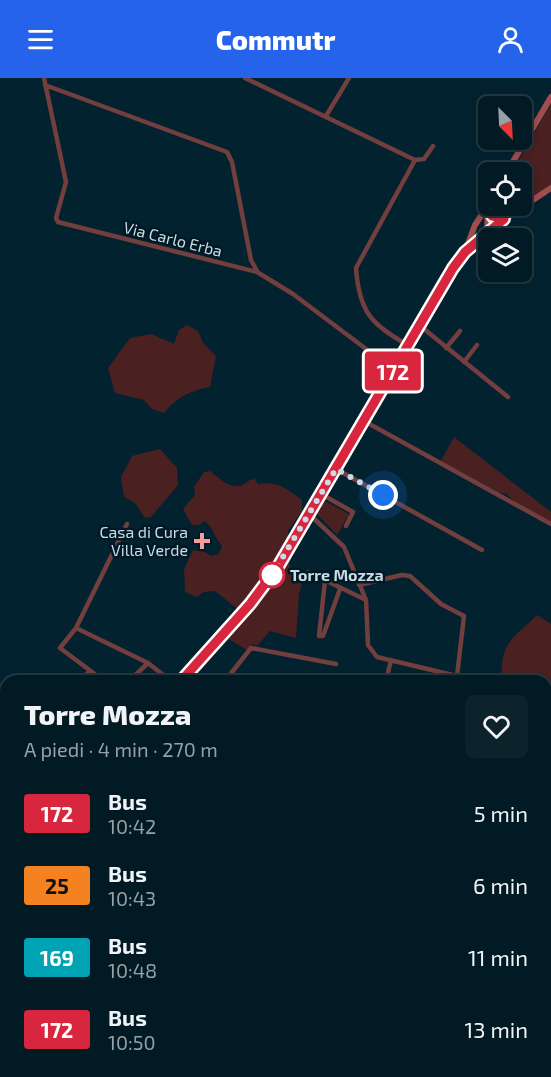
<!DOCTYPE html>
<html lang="it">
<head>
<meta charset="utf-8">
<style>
  :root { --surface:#021a24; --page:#0c232c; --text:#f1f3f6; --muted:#96a1a6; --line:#233841; --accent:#2563eb }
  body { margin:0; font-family:"Exo 2",sans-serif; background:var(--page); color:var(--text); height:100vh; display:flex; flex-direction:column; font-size:22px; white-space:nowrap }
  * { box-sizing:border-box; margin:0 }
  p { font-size:20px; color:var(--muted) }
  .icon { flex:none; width:33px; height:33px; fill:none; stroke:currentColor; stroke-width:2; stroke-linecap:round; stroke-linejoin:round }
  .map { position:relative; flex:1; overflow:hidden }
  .panel { position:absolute; left:0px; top:597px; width:552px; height:402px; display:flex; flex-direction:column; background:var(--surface); border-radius:18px 18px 0 0; box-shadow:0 3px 9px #0003,0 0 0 2px var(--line) }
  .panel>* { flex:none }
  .badge { padding:0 12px; border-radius:4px; font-size:21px; line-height:39px }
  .needle { width:39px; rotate:156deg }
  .controls { position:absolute; left:478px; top:18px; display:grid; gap:12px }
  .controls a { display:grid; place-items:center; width:54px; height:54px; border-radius:9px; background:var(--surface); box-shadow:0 3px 9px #0003,0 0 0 2px var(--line); font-size:30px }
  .you { position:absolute; width:30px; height:30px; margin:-15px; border:4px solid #fff; border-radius:50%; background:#1a73e8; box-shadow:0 0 0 9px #1a73e833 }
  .map>.badge { position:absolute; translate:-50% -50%; box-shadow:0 0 0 3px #fff }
  .round { display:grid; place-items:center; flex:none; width:63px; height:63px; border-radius:9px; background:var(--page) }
  .headline { display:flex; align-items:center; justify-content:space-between; height:102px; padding:0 24px }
  h1 { font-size:28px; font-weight:800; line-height:45px }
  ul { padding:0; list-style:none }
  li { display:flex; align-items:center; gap:18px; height:72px; padding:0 24px }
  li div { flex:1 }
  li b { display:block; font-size:22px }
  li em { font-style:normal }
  li .badge { min-width:66px; font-weight:700; text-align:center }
  header { display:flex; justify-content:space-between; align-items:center; height:78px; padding:0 24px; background:var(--accent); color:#fff; font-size:27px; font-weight:800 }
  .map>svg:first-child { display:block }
  .green { fill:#4a2021 }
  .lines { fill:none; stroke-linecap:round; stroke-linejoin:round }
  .street { stroke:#723e3e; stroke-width:4.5 }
  .secondary { stroke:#a04d4e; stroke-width:6 }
  .line-casing { stroke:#fff; stroke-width:14 }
  .line { stroke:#d7263d; stroke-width:9 }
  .walk { stroke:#cbdbe5; stroke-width:6; stroke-dasharray:0 10.8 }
  .poi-dot { fill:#f59b9a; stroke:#001926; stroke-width:2 }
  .stop-dot { fill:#fff; stroke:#d7263d; stroke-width:3 }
  .labels { text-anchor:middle; stroke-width:5; stroke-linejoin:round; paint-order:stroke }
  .street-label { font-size:16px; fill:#cbdbe5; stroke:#001926 }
  .poi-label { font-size:16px; fill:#cbdbe5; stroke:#001926; text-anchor:end }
  .stop-label { font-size:16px; font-weight:bold; fill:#cbdbe5; stroke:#001926; text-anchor:start }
</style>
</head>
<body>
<header><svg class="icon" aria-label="menu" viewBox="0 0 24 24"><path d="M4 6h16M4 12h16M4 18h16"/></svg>Commutr<svg class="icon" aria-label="person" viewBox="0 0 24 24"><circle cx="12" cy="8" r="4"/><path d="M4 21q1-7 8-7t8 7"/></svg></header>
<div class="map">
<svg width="551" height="999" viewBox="0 0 551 999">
  <rect width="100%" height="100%" fill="#032230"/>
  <path class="green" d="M 551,26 L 551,108 L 522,127 L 522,94 L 512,94 Z
    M 187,247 L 198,253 L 203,265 L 216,278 L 210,309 C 190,313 177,319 164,335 L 152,331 L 144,322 L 115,315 L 108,290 L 130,260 L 151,256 L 174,266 L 179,252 Z
    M 454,359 L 551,434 L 551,444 L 513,423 L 507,416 L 500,415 L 441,383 Z
    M 160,371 L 177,390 L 178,407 L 151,439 L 145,440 L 135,425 L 124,419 L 121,399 L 132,378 Z
    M 210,393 C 219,400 230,412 242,407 C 247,405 249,401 255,401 L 258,406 C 278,403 287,411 302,422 L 302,433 L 288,453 C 291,475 255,515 240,533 L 215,513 L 204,514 L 196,519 L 185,514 L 184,491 L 193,472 L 205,474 L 211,478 L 219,476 L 222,468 C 214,459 214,451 205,443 L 199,447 L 192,447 L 183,431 L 195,417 L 194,409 L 204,394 Z
    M 323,422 L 349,436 L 337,457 L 315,434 Z
    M 289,479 L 290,489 L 305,495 L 299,516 L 296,560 L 270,553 L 257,568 L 252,566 L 247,572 L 227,560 L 267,511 L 269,512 Z
    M 537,537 L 551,546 L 551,689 L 546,688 L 546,603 L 502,603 C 500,565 510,563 537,537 Z
    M 6,832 L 6,923 L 0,918 L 0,838 Z
    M 319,993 L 499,993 L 498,999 L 295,999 Z"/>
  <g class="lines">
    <path class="street" d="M 44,0 L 66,104 L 56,140 L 58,144 L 257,194 L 293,216 L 394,292
      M 245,0 L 415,82
      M 45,7 L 227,74 L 232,84 L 251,182 L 257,193
      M 326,38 L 349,0
      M 419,247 L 508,319
      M 408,267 C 371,247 359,233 356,190 L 415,82 L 424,81 L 433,68
      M 446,270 L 460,253
      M 464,284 L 477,267
      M 364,343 L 551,446
      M 336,391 L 482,472
      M 321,416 L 353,434 L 346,448
      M 309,436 L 344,469 L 366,522 L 368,567 L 377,579 L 457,598 L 464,538 L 441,526 L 410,498 L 402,497 L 359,507
      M 308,494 L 366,522
      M 325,503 L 319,558 L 323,558 L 340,511
      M 76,550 L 148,585 L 171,603
      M 185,599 L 201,603
      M 79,603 L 90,593
      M 104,603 L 60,570 L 76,550 L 127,446
      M 129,603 L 148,585
      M 225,603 L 251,570 L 336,586
      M 386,603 L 391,582
      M 0,695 L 6,701
      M 0,788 L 6,781
      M 60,993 L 62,999
      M 178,993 L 186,999"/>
    <path class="secondary" d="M 507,94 L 551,19
      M 487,153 L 488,130
      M 466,171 L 475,147 L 489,126
      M 181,603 L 240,538 L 279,487 L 444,205 C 471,162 509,138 551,110
      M 0,801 L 6,794
      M 546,903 L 551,899
      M 281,999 L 308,993"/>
  </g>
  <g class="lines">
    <g class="line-casing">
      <path id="line" d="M 181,603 L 250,526 L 279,487 L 453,190 L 465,174 L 504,141 L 492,138"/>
    </g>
    <use href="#line" class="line"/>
    <path class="walk" d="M 272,497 L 336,391 L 383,417"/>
  </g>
  <path class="poi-dot" d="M199 454h6v6h6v6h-6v6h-6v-6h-6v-6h6z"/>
  <circle class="stop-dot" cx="272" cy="497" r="12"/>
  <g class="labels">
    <g class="street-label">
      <text transform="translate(173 161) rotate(14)" y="6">Via Carlo Erba</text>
    </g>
    <g class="poi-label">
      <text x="188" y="460">Casa di Cura<tspan x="188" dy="18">Villa Verde</tspan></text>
    </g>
    <g class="stop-label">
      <text x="290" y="503">Torre Mozza</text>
    </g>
  </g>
</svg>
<div class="controls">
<a><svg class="needle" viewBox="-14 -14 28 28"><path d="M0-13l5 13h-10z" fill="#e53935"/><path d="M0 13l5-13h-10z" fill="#96a1a6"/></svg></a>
<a><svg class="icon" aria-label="locate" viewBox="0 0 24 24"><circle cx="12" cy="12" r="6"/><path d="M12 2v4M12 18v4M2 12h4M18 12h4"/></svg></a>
<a><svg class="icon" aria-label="layers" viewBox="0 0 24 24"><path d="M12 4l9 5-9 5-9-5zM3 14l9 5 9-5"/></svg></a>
</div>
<div class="you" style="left:383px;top:417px"></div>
<b class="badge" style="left:393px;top:293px;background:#d7263d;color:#fff">172</b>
<section class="panel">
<div class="headline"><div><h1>Torre Mozza</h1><p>A piedi · 4 min · 270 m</p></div><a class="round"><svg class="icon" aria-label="heart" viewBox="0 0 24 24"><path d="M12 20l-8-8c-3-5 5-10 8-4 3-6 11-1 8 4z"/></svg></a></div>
<ul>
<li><span class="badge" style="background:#d7263d;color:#fff">172</span><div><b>Bus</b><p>10:42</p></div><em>5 min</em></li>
<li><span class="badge" style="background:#f58220;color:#111">25</span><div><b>Bus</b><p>10:43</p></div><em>6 min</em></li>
<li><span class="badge" style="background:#00a3b4;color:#fff">169</span><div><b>Bus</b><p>10:48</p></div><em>11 min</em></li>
<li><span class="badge" style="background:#d7263d;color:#fff">172</span><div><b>Bus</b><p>10:50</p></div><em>13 min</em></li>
</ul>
</section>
</div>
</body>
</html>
